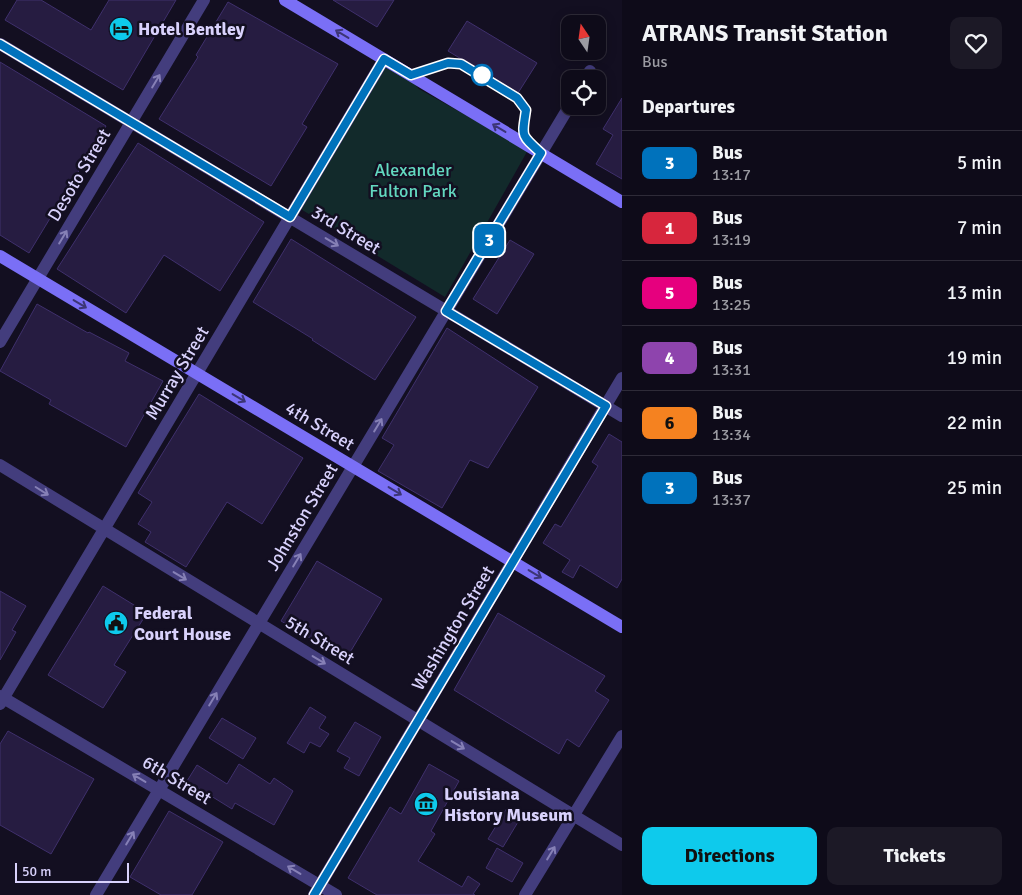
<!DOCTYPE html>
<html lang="en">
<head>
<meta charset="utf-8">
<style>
  :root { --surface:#0e0b19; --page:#1c1926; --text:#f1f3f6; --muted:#9b9ba2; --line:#2e2b38; --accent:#0ecaec }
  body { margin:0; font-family:Signika,sans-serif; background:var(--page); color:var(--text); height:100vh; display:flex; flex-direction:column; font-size:19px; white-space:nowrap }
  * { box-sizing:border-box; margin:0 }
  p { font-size:16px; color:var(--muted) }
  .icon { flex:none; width:28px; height:28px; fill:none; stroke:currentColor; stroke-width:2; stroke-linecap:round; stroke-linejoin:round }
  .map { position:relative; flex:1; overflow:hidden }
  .details { display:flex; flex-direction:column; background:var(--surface); width:400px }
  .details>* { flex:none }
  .badge { padding:0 10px; border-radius:8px; font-size:18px; line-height:32px }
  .needle { width:32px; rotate:347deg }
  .tools { position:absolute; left:561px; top:15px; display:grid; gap:10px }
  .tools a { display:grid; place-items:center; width:45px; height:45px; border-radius:10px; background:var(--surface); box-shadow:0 2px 12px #0003,0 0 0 1px var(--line); font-size:25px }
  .scale { position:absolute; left:15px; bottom:12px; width:114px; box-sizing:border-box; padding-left:5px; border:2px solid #d9d2fc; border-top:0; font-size:14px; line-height:18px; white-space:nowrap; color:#d9d2fc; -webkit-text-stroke:4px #130f21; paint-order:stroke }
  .map>.badge { position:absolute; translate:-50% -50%; box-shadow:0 0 0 2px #fff }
  h2 { padding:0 20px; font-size:19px; line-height:45px }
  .round { display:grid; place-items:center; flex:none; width:52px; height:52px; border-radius:10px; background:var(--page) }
  .head { display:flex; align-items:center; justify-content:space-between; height:85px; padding:0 20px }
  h1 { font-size:24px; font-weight:800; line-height:38px }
  .cta { display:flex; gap:10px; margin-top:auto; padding:10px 20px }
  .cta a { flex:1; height:58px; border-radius:10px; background:var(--accent); color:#111; font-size:20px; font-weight:800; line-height:58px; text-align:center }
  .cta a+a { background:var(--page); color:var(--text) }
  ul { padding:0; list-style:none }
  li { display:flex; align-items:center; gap:15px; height:65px; padding:0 20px; border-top:1px solid var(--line) }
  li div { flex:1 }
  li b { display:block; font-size:19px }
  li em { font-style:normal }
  li .badge { min-width:55px; font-weight:700; text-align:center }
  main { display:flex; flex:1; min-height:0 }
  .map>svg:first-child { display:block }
  .green { fill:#122a2b }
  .building { fill:#261c41; stroke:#3f306c }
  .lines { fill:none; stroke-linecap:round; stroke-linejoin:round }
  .minor { stroke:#433d7d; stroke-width:12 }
  .secondary { stroke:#7a6ff6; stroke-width:12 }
  .oneway { stroke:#3c3576 }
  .oneway2 { stroke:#8680b6 }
  .line-casing { stroke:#fff; stroke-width:11 }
  .line { stroke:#0072bc; stroke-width:8 }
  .stop-dot { fill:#fff; stroke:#0072bc; stroke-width:2.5 }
  .labels { text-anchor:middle; stroke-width:5; stroke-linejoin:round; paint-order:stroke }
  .poi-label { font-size:18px; font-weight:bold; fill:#d9d2fc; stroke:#130f21; text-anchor:start }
  .park-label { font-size:18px; fill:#63d8c0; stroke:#130f21 }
  .street-label { font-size:18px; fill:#d9d2fc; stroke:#130f21 }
</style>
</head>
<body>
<main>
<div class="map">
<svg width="622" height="895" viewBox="0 0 622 895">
  <rect width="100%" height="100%" fill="#130f21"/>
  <path class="green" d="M 385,62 L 407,76 L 419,89 L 528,150 L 445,297 L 299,208 Z"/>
  <path class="building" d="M 17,0 L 41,0 L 91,30 L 109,0 L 176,0 L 123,90 L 5,20 Z
    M 333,0 L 394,0 L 377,27 Z
    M 228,2 L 338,64 L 302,124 L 307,127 L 271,186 L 159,119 L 198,57 L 196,55 Z
    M 467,21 L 537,63 L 518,93 L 448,51 Z
    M 0,62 L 106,126 L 29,253 L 0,235 Z
    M 622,98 L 622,179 L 596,164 L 613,135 L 603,129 Z
    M 138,143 L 264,222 L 220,291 L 164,255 L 126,313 L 57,269 Z
    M 291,239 L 416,317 L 375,380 L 312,340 L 313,339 L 253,302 Z
    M 510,240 L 534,254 L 497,314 L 473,299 Z
    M 37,304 L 88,333 L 89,332 L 129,353 L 125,361 L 163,381 L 126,447 L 49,404 L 51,400 L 0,371 Z
    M 447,328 L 538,387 L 488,468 L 470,460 L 442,508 L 378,471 L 394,445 L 382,438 Z
    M 199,394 L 303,458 L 262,524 L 227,502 L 186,567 L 145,542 L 151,532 L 138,524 L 152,502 L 138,493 Z
    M 609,434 L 622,442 L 622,579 L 617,588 L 580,565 L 573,578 L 562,572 L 570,560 L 543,543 L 555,524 L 561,527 L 598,466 L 592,462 Z
    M 317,561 L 382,599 L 346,659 L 281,621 Z
    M 103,586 L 147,613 L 114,665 L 126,672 L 103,708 L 48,675 Z
    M 0,591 L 26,606 L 12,630 L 16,632 L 0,660 Z
    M 498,613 L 605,676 L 595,691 L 609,700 L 579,747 L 567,739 L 559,754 L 454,690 Z
    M 310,707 L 326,717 L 319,728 L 329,734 L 320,747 L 310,742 L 304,753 L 287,743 Z
    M 222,718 L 256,738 L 243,759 L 209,738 Z
    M 355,722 L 381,737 L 359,776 L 344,768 L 350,758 L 337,751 Z
    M 8,731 L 94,779 L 51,854 L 0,825 L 0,744 Z
    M 239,764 L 270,784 L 274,778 L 293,791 L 274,825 L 235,803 L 232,809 L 187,781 L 197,765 L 227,784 Z
    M 429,764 L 459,781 L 431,831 L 435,834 L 418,861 L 462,887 L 468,876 L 480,884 L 473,894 L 475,895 L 377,895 L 348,878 L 390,807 L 401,814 Z
    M 507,808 L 521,817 L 503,847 L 488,839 Z
    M 169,811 L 223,842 L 192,895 L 161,895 L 130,877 Z
    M 497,848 L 523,863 L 512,882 L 486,868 Z"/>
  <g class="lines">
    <path class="minor" d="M 0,44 L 622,416
      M 586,79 L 590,71
      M 0,342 L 204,0
      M 0,465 L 622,845
      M 0,696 L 336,895
      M 0,704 L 384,59
      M 96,895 L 570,105
      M 314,895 L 622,378
      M 525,895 L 622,736"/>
    <path class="secondary" d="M 285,0 L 622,202
      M 0,256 L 622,627"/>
  </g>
  <defs><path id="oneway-shaft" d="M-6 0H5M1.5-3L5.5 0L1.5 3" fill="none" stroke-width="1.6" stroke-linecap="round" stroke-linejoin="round" transform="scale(1.25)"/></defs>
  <g class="oneway">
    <use href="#oneway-shaft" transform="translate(342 34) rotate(-149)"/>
    <use href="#oneway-shaft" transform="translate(499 128) rotate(-149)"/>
    <use href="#oneway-shaft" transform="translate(80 304) rotate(31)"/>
    <use href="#oneway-shaft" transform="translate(239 398) rotate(31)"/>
    <use href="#oneway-shaft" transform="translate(395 491) rotate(31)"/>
    <use href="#oneway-shaft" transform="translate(535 574) rotate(31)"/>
  </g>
  <g class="oneway2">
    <use href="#oneway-shaft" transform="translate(156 81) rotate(-59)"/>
    <use href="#oneway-shaft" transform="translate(63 237) rotate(-59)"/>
    <use href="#oneway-shaft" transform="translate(332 242) rotate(31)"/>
    <use href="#oneway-shaft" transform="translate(378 425) rotate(-59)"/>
    <use href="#oneway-shaft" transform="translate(42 491) rotate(32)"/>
    <use href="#oneway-shaft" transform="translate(297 560) rotate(-59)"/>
    <use href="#oneway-shaft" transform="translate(180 576) rotate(31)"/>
    <use href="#oneway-shaft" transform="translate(319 660) rotate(31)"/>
    <use href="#oneway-shaft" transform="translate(213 699) rotate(-59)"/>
    <use href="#oneway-shaft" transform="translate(458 745) rotate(31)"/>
    <use href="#oneway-shaft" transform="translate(139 778) rotate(-149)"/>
    <use href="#oneway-shaft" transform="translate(130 838) rotate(-59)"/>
    <use href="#oneway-shaft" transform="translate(551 853) rotate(-59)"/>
    <use href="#oneway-shaft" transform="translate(294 870) rotate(-149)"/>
  </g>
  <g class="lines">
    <g class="line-casing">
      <path id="line" d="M 0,44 L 290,217 L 384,59 L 411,75 L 448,63 L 461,64 L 517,98 L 526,110 C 522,137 520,134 541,153 L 446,311 L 606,406 L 314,895"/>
    </g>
    <use href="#line" class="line"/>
  </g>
  <defs>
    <g id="hotel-disc" transform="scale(1.25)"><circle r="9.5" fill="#0ecaec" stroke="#130f21"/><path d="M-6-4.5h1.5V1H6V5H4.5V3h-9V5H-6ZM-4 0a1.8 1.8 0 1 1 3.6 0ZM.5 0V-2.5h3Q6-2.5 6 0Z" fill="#111"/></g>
    <g id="civic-disc" transform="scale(1.25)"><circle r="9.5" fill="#0ecaec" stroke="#130f21"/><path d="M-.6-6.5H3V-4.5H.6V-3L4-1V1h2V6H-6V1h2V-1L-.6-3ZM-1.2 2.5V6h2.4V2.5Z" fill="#111"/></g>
    <g id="museum-disc" transform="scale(1.25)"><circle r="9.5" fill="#0ecaec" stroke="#130f21"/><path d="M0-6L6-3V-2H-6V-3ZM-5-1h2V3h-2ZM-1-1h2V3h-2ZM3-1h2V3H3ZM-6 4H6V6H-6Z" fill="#111"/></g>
  </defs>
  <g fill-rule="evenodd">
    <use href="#hotel-disc" x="121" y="29"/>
    <use href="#civic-disc" x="116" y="623"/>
    <use href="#museum-disc" x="426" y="804"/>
  </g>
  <circle class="stop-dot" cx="482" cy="75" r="10"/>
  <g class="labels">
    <g class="poi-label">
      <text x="138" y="35">Hotel Bentley</text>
      <text x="134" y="619">Federal<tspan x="134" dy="21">Court House</tspan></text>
      <text x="444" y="800">Louisiana<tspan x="444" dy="21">History Museum</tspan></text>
    </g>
    <g class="park-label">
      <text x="413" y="176">Alexander<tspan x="413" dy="21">Fulton Park</tspan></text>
    </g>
    <g class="street-label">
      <text transform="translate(79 175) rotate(-59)" y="6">Desoto Street</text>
      <text transform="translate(346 230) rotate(31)" y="6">3rd Street</text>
      <text transform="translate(177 373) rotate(-59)" y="6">Murray Street</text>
      <text transform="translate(320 426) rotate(31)" y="6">4th Street</text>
      <text transform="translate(302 517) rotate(-59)" y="6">Johnston Street</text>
      <text transform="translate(453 628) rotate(-59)" y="6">Washington Street</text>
      <text transform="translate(320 640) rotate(31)" y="6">5th Street</text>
      <text transform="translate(177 780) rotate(31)" y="6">6th Street</text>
    </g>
  </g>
</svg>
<div class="tools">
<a><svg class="needle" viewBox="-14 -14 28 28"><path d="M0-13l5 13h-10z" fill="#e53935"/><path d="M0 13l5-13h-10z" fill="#9b9ba2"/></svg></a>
<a><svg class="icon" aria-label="locate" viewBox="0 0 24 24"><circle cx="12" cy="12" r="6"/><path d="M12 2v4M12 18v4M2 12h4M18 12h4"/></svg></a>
</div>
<div class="scale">50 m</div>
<b class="badge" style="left:489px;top:240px;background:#0072bc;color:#fff">3</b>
</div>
<section class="details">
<div class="head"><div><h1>ATRANS Transit Station</h1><p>Bus</p></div><a class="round"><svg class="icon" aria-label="heart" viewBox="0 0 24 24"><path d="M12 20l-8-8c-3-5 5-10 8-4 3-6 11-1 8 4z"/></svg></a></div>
<h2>Departures</h2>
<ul>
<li><span class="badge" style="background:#0072bc;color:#fff">3</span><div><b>Bus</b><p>13:17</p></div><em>5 min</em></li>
<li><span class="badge" style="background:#d7263d;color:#fff">1</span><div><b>Bus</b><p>13:19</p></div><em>7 min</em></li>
<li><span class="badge" style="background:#e6007e;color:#fff">5</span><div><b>Bus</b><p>13:25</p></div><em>13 min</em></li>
<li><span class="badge" style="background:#8e44ad;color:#fff">4</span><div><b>Bus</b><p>13:31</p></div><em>19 min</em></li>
<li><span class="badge" style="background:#f58220;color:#111">6</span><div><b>Bus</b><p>13:34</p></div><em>22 min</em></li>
<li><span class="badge" style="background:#0072bc;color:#fff">3</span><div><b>Bus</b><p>13:37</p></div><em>25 min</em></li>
</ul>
<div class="cta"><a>Directions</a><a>Tickets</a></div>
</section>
</main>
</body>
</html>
